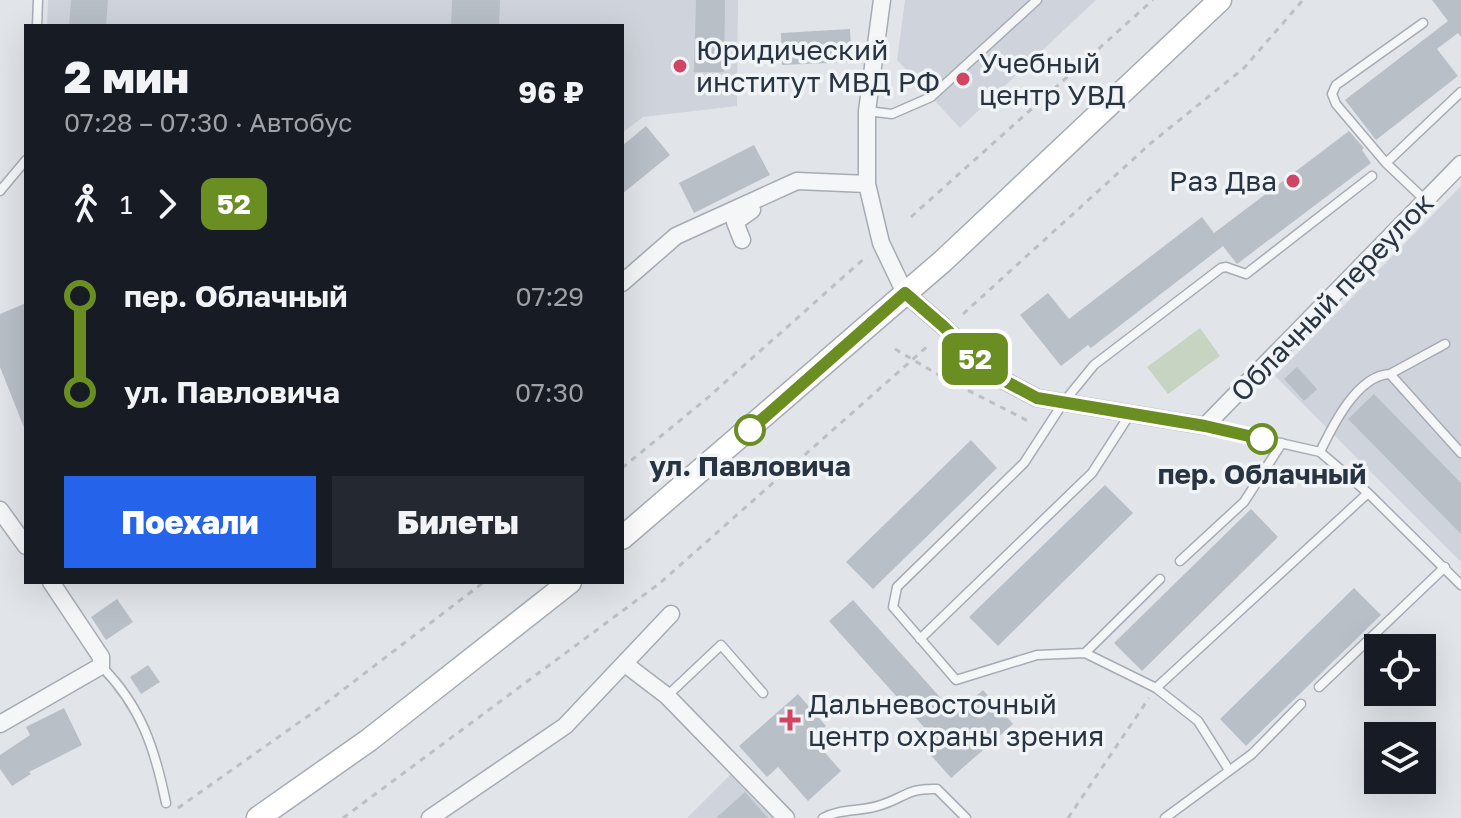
<!DOCTYPE html>
<html lang="ru">
<head>
<meta charset="utf-8">
<style>
  :root { --surface:#171b24; --page:#242831; --text:#f1f3f6; --muted:#9ea1a6; --accent:#2563eb }
  body { margin:0; font-family:"Golos Text",sans-serif; background:var(--page); color:var(--text); height:100vh; display:flex; flex-direction:column; font-size:30px; white-space:nowrap }
  * { box-sizing:border-box; margin:0 }
  p { font-size:26px; color:var(--muted) }
  .icon { flex:none; width:44px; height:44px; fill:none; stroke:currentColor; stroke-width:2; stroke-linecap:round; stroke-linejoin:round }
  .map { position:relative; flex:1; overflow:hidden }
  .sheet { position:absolute; left:24px; top:24px; width:600px; height:560px; display:flex; flex-direction:column; background:var(--surface); border-radius:0px; box-shadow:0 8px 32px #0002 }
  .sheet>* { flex:none }
  .badge { padding:0 16px; border-radius:12px; font-size:28px; line-height:52px }
  .tools { position:absolute; left:1364px; top:634px; display:grid; gap:16px }
  .tools a { display:grid; place-items:center; width:72px; height:72px; border-radius:0px; background:var(--surface); box-shadow:0 8px 32px #0002; font-size:40px }
  .map>.badge { position:absolute; translate:-50% -50%; box-shadow:0 0 0 4px #fff }
  .legs { display:flex; align-items:center; gap:12px; height:88px; padding:0 40px; font-size:26px }
  .legs p { margin-inline-start:auto }
  .headline { display:flex; align-items:center; justify-content:space-between; height:136px; padding:0 40px }
  h1 { font-size:44px; font-weight:800; line-height:60px }
  .primary-button { display:flex; gap:16px; margin-top:auto; padding:16px 40px }
  .primary-button a { flex:1; height:92px; border-radius:0px; background:var(--accent); color:#fff; font-size:32px; font-weight:800; line-height:92px; text-align:center }
  .primary-button a+a { background:var(--page); color:var(--text) }
  ul { padding:0 40px; list-style:none }
  li { display:flex; align-items:center; gap:28px; height:96px; font-size:30px }
  li i { display:grid; place-items:center; width:12px; height:100%; margin:0 10px; background:currentColor }
  li i::after { content:''; width:20px; height:20px; margin:-10px; border:6px solid; border-radius:50%; background:var(--surface) }
  li p { margin-inline-start:auto }
  li:first-child i { background:linear-gradient(#0000 50%,currentColor 0) }
  li:last-child i { background:linear-gradient(currentColor 50%,#0000 0) }
  .map>svg:first-child { display:block }
  .built { fill:#cfd4dc }
  .green { fill:#c8d4c2 }
  .building { fill:#b8bfc7 }
  .lines { fill:none; stroke-linecap:round; stroke-linejoin:round }
  .service-casing { stroke:#a6acb4; stroke-width:11 }
  .minor-casing { stroke:#a6acb4; stroke-width:19 }
  .secondary-casing { stroke:#a6acb4; stroke-width:25 }
  .path { stroke:#bbc0c5; stroke-width:3; stroke-dasharray:6 6; stroke-linecap:butt }
  .service { stroke:#f4f6f8; stroke-width:8 }
  .minor { stroke:#f4f6f8; stroke-width:16 }
  .secondary { stroke:#fff; stroke-width:22 }
  .line-1-casing { stroke:#fff; stroke-width:18 }
  .line-1 { stroke:#6b8e23; stroke-width:12 }
  .poi-dot { fill:#d14464; stroke:#f1f4f7; stroke-width:3 }
  .stop-1-dot { fill:#fff; stroke:#6b8e23; stroke-width:4 }
  .labels { text-anchor:middle; stroke-width:7; stroke-linejoin:round; paint-order:stroke }
  .poi-label { font-size:28px; fill:#293442; stroke:#f1f4f7; text-anchor:start }
  .street-label { font-size:28px; fill:#293442; stroke:#f1f4f7 }
  .stop-label { font-size:28px; font-weight:bold; fill:#293442; stroke:#f1f4f7 }
</style>
</head>
<body>
<div class="map">
<svg width="1461" height="818" viewBox="0 0 1461 818">
  <rect width="100%" height="100%" fill="#e1e5ea"/>
  <path class="built" d="M 48,0 L 738,0 L 737,106 L 643,117 L 622,133 L 622,26 L 47,26 Z
    M 905,0 L 1096,0 L 960,128 L 897,60 Z
    M 1461,186 L 1461,562 L 1275,376 Z
    M 731,774 L 773,818 L 687,818 Z"/>
  <path class="green" d="M 1200,328 L 1220,356 L 1168,394 L 1147,367 Z"/>
  <path class="building" d="M 71,0 L 108,0 L 106,26 L 69,26 Z
    M 452,0 L 500,0 L 499,26 L 451,26 Z
    M 696,0 L 725,0 L 724,72 L 694,72 Z
    M 1432,0 L 1461,0 L 1461,37 L 1458,33 L 1437,49 L 1458,76 L 1376,140 L 1345,100 L 1448,21 Z
    M 850,29 L 852,62 L 782,65 L 781,33 Z
    M 646,126 L 670,155 L 622,194 L 622,146 Z
    M 1349,131 L 1364,148 L 1362,150 L 1371,163 L 1237,264 L 1223,246 L 1091,348 L 1088,345 L 1061,366 L 1020,315 L 1048,293 L 1069,319 L 1202,217 L 1214,233 Z
    M 754,145 L 770,175 L 694,213 L 679,183 Z
    M 26,303 L 26,429 L 25,430 L 0,367 L 0,314 Z
    M 1297,367 L 1317,389 L 1304,401 L 1284,379 Z
    M 1374,394 L 1461,483 L 1461,534 L 1348,419 Z
    M 971,440 L 997,468 L 873,589 L 846,562 Z
    M 1105,485 L 1133,513 L 998,646 L 969,617 Z
    M 1251,509 L 1278,537 L 1142,671 L 1114,643 Z
    M 1354,588 L 1381,615 L 1246,746 L 1220,719 Z
    M 117,599 L 133,622 L 106,640 L 91,617 Z
    M 853,600 L 955,714 L 983,690 L 1013,724 L 951,778 L 921,744 L 931,735 L 829,621 Z
    M 148,665 L 160,682 L 141,694 L 130,677 Z
    M 798,694 L 826,726 L 812,738 L 841,771 L 808,801 L 778,767 L 767,777 L 739,746 Z
    M 64,708 L 82,745 L 29,772 L 31,774 L 12,786 L 0,769 L 0,755 L 30,735 L 26,727 Z
    M 745,792 L 768,818 L 716,818 Z"/>
  <g class="lines">
    <g class="service-casing">
      <path id="service" d="M 1423,23 L 1336,85 L 1332,94 L 1336,104 L 1386,163 L 1425,200
        M 37,26 L 38,0
        M 867,111 L 892,114 L 931,97 L 1037,0
        M 1386,163 L 1461,92
        M 0,191 L 26,160
        M 1390,374 L 1445,344
        M 1206,426 L 1320,452 L 1368,493 L 1461,585
        M 1320,452 C 1332,427 1357,375 1390,374 L 1461,453
        M 1180,561 L 1244,502 L 1282,443
        M 920,639 L 1092,473 L 1130,414
        M 1085,653 L 1037,655 L 956,680 L 893,607 L 897,587 L 1024,463 L 1063,403 L 1094,365 L 1221,268 L 1226,267 L 1246,274 L 1372,176
        M 101,666 C 141,706 155,749 166,803
        M 1319,687 L 1445,567
        M 1156,688 L 1085,653 L 1160,579
        M 667,696 L 721,645 L 763,693
        M 1229,770 L 1198,721 L 1156,688 L 1368,493
        M 823,818 C 841,808 861,812 881,805 C 906,797 907,788 937,789 L 966,818
        M 1165,818 L 1252,754 L 1301,704"/>
    </g>
    <g class="minor-casing">
      <path id="minor" d="M 882,0 L 867,111 L 867,184 L 881,243 L 905,293 L 943,326 L 992,374 L 1037,398 L 1205,426 L 1461,164
        M 742,240 L 735,222 L 752,210
        M 622,283 L 676,236 L 797,181 L 867,184
        M 0,510 L 26,546
        M 625,664 L 667,696 L 786,818
        M 0,724 L 101,666 L 101,657 L 51,582
        M 430,818 L 565,726 L 671,614"/>
    </g>
    <g class="secondary-casing">
      <path id="secondary" d="M 622,538 L 943,261 L 1220,0
        M 258,818 L 369,740 L 570,582"/>
    </g>
    <path class="path" d="M 911,217 L 1153,0
      M 963,314 L 1151,143 L 1244,68 L 1303,0
      M 895,349 L 942,377 L 1032,423
      M 622,468 L 705,400 L 867,256
      M 178,808 L 318,709 L 484,582
      M 343,818 L 660,583 L 930,344
      M 1068,818 L 1149,698"/>
    <use href="#service" class="service"/>
    <use href="#minor" class="minor"/>
    <use href="#secondary" class="secondary"/>
  </g>
  <g class="lines">
    <g class="line-1-casing">
      <path id="line-1" d="M 750,430 L 905,293 L 943,326 L 992,374 L 1037,398 L 1205,426 L 1262,439"/>
    </g>
    <use href="#line-1" class="line-1"/>
  </g>
  <g class="poi-dot">
    <circle cx="680" cy="66" r="8"/>
    <circle cx="963" cy="79" r="8"/>
    <circle cx="1293" cy="181" r="8"/>
    <path d="M786 708h8v8h8v8h-8v8h-8v-8h-8v-8h8z"/>
  </g>
  <g class="stop-1-dot">
    <circle cx="750" cy="430" r="14"/>
    <circle cx="1262" cy="439" r="14"/>
  </g>
  <g class="labels">
    <g class="poi-label">
      <text x="696" y="60">Юридический<tspan x="696" dy="32">институт МВД РФ</tspan></text>
      <text x="979" y="73">Учебный<tspan x="979" dy="32">центр УВД</tspan></text>
      <text x="1277" y="191" text-anchor="end">Раз Два</text>
      <text x="808" y="714">Дальневосточный<tspan x="808" dy="32">центр охраны зрения</tspan></text>
    </g>
    <g class="street-label">
      <text transform="translate(1332 297) rotate(-46)" y="10">Облачный переулок</text>
    </g>
    <g class="stop-label">
      <text x="750" y="476">ул. Павловича</text>
      <text x="1262" y="484">пер. Облачный</text>
    </g>
  </g>
</svg>
<div class="tools">
<a><svg class="icon" aria-label="locate" viewBox="0 0 24 24"><circle cx="12" cy="12" r="6"/><path d="M12 2v4M12 18v4M2 12h4M18 12h4"/></svg></a>
<a><svg class="icon" aria-label="layers" viewBox="0 0 24 24"><path d="M12 4l9 5-9 5-9-5zM3 14l9 5 9-5"/></svg></a>
</div>
<b class="badge" style="left:975px;top:359px;background:#6b8e23;color:#fff">52</b>
<section class="sheet">
<div class="headline"><div><h1>2 мин</h1><p>07:28 – 07:30 · Автобус</p></div><b>96 ₽</b></div>
<div class="legs"><svg class="icon" aria-label="walk" viewBox="0 0 24 24"><circle cx="13" cy="4" r="2"/><path d="M13 8l-2 6 4 7M11 14l-3 7M7 12l3-4h3l4 4"/></svg>1<svg class="icon" aria-label="forward" viewBox="0 0 24 24"><path d="M9 5l7 7-7 7"/></svg><b class="badge" style="background:#6b8e23;color:#fff">52</b></div>
<ul>
<li><i style="color:#6b8e23"></i><b>пер. Облачный</b><p>07:29</p></li>
<li><i style="color:#6b8e23"></i><b>ул. Павловича</b><p>07:30</p></li>
</ul>
<div class="primary-button"><a>Поехали</a><a>Билеты</a></div>
</section>
</div>
</body>
</html>
